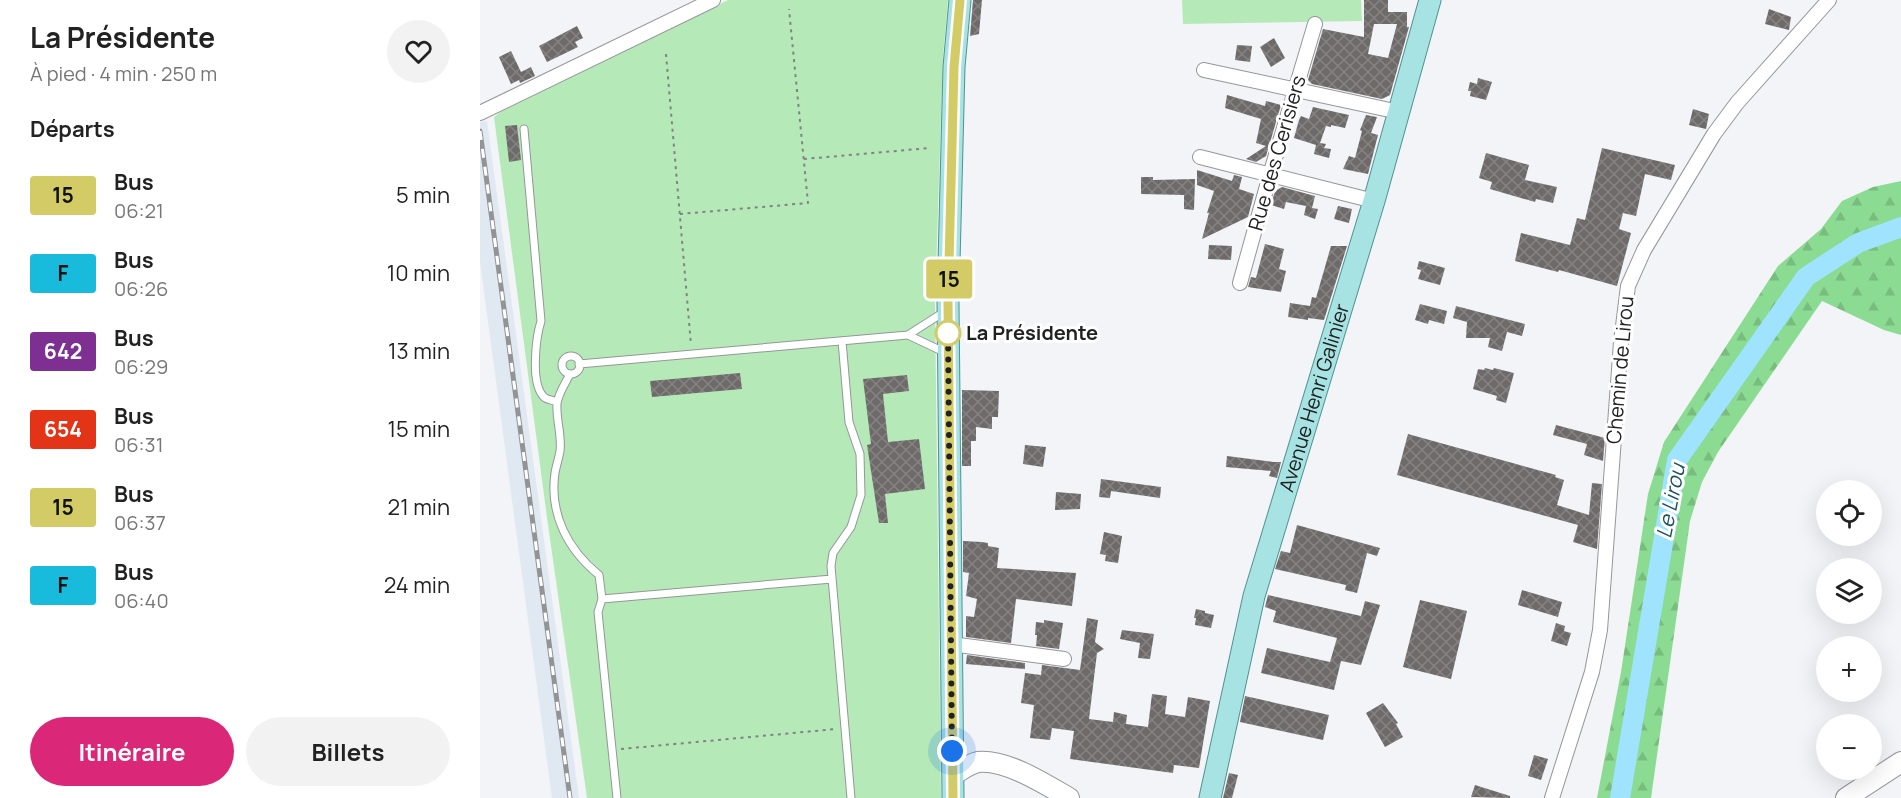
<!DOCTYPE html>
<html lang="fr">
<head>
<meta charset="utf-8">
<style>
  :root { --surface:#fff; --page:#f2f2f2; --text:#222; --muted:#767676; --accent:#db2777 }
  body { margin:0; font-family:Manrope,sans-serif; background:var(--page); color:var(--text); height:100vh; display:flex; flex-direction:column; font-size:22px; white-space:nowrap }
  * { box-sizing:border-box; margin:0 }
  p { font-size:20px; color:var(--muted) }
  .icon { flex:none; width:33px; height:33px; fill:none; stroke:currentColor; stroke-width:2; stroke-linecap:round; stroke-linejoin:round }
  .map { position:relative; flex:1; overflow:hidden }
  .details { display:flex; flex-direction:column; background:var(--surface); width:480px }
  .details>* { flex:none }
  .badge { padding:0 12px; border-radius:4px; font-size:21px; line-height:39px }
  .controls { position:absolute; left:1336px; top:480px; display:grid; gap:12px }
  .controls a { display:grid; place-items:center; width:66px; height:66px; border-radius:50%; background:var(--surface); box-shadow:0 6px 24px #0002; font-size:30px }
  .you { position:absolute; width:30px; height:30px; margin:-15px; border:4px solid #fff; border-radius:50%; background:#1a73e8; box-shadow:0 0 0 9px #1a73e833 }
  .map>.badge { position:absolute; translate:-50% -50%; box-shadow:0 0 0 3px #fff }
  h2 { padding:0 30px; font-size:22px; line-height:54px }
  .round { display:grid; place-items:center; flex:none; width:63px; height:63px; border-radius:32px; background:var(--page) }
  .head { display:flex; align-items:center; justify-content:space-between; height:102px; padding:0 30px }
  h1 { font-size:28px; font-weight:700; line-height:45px }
  .cta { display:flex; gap:12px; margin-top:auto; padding:12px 30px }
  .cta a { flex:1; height:69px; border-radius:36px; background:var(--accent); color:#fff; font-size:24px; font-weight:700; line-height:69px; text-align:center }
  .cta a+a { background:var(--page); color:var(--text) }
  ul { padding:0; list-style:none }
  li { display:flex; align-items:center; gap:18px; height:78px; padding:0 30px }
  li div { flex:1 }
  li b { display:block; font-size:22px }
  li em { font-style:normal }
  li .badge { min-width:66px; font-weight:700; text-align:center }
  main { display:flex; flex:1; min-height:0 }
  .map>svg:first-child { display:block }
  .built { fill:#e0e8f1 }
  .forest { fill:url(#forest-firs) }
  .pitch { fill:#b5eab8 }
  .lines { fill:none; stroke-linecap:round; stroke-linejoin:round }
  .river { stroke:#a0e3fe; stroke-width:20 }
  .building { fill:url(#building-cross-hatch); fill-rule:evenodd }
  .service-casing { stroke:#949799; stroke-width:9 }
  .minor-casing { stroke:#949799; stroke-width:16 }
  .secondary-casing { stroke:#949799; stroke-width:22 }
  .primary-casing { stroke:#509392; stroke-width:23 }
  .path { stroke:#808284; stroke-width:2; stroke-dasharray:3 4.5; stroke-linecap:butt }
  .service { stroke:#fff; stroke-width:7 }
  .minor { stroke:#fff; stroke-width:14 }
  .secondary { stroke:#fff; stroke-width:20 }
  .primary { stroke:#a6e3e2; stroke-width:21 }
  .rail-casing { stroke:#929395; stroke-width:5 }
  .rail { stroke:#fff; stroke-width:3; stroke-dasharray:9; stroke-linecap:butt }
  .line-casing { stroke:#fff; stroke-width:14 }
  .line { stroke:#d2cb66; stroke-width:9 }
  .walk { stroke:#202122; stroke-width:6; stroke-dasharray:0 10.8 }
  .stop-dot { fill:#fff; stroke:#d2cb66; stroke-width:3 }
  .labels { text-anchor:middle; stroke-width:6; stroke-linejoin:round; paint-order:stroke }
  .street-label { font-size:20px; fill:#202122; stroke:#fff }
  .stop-label { font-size:20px; font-weight:bold; fill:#202122; stroke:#fff; text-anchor:start }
  .water-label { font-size:21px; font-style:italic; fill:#1b5163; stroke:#fff }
</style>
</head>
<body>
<main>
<section class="details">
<div class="head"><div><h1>La Présidente</h1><p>À pied · 4 min · 250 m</p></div><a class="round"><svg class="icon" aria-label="heart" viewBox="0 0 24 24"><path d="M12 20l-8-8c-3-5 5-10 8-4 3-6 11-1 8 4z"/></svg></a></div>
<h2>Départs</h2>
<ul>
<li><span class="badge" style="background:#d2cb66;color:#111">15</span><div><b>Bus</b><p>06:21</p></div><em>5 min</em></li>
<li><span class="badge" style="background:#18bbdc;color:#111">F</span><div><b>Bus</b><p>06:26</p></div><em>10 min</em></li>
<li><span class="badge" style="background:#7d2f92;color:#fff">642</span><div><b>Bus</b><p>06:29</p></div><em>13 min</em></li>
<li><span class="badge" style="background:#e43417;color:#fff">654</span><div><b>Bus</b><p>06:31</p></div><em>15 min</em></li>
<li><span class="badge" style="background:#d2cb66;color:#111">15</span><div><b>Bus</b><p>06:37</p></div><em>21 min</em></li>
<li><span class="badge" style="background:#18bbdc;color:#111">F</span><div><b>Bus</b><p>06:40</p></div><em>24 min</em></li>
</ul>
<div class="cta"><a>Itinéraire</a><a>Billets</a></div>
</section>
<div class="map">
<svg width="1421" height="798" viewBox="0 0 1421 798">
  <defs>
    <pattern id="forest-firs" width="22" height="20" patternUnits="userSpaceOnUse" patternTransform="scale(1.5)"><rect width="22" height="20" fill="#8bdb93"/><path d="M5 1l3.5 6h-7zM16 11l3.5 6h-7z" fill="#78bc7e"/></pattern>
    <pattern id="building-cross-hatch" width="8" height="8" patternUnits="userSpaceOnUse" patternTransform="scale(1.5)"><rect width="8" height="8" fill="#6e6a6a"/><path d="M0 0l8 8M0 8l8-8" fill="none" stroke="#858383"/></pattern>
  </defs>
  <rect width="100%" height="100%" fill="#f2f4f7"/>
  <path class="built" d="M 7,121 L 99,798 L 72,798 L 0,262 L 0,122 Z"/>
  <path class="forest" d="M 1421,181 L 1421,335 L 1404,330 L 1342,301 L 1238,452 L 1222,482 L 1210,521 L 1171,798 L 1145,798 L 1162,694 L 1151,691 L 1132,798 L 1117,798 L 1141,672 L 1168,494 L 1184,442 L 1298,266 L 1341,229 L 1362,201 L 1393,187 Z"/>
  <path class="pitch" d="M 248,0 L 468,0 L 463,56 L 455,303 L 461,798 L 107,798 L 68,525 L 14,117 L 30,104 L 46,96 Z
    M 702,0 L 881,0 L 882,21 L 703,24 Z"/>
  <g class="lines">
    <path class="river" d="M 1140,798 L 1197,460 L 1326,277 L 1378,243 L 1421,227"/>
  </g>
  <path class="building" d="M 493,0 L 502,0 L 499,34 L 490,36 Z
    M 884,0 L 908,0 L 908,12 L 927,12 L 927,27 L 929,27 L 910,95 L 902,99 L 832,84 L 828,80 L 843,29 L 884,37 ZM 894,24 L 917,24 L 908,58 L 888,54 Z
    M 1289,9 L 1311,17 L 1309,30 L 1285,24 Z
    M 97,26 L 103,38 L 95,42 L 98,47 L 67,62 L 59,46 Z
    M 794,38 L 805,58 L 791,67 L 780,47 Z
    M 757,45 L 772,46 L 770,62 L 755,60 Z
    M 31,51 L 41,72 L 51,67 L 55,76 L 40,83 L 39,80 L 31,84 L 19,57 Z
    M 998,78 L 1012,82 L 1006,100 L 990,96 L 991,91 L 988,91 L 990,82 L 997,84 Z
    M 747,95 L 785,106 L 786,101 L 801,105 L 786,156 L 776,162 L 766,159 L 786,146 L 776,143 L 781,119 L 745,108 Z
    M 833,107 L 869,115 L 865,128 L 851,125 L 851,127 L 846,126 L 840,143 L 846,144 L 844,148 L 851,149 L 849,158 L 834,154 L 836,145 L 814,138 L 819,120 L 821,116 L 829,119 Z
    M 1213,109 L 1229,114 L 1226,129 L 1209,125 Z
    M 886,115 L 897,117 L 891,133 L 898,135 L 888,174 L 863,169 L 869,156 L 875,158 L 882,131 L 880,130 Z
    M 37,125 L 41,160 L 29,162 L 25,126 Z
    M 1122,148 L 1195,165 L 1191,180 L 1165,174 L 1156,216 L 1143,213 L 1139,229 L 1151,233 L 1137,286 L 1079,270 L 1078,272 L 1035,261 L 1041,233 L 1090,245 L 1097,218 L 1105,220 Z
    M 1006,153 L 1049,165 L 1045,180 L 1077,187 L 1073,203 L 1056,199 L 1055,202 L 1010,189 L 1012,182 L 999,178 Z
    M 717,170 L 752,181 L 754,175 L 762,177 L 759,189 L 774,194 L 768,217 L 722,239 L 729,213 L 727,213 L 734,191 L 717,185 Z
    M 661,177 L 673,177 L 673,180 L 715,179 L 714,210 L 704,209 L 704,195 L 661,194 Z
    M 802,187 L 835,196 L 832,208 L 838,209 L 835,219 L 824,215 L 826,206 L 806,202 L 804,209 L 791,205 L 795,191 Z
    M 858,206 L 872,209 L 869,223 L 854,219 Z
    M 785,244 L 804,249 L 799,269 L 806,271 L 801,292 L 768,287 L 771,277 L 776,278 Z
    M 729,245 L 752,246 L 751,260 L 728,259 Z
    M 851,246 L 867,246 L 844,320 L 828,318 L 828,320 L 808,317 L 810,303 L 830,306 L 832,297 L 836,298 Z
    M 939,261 L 965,268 L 960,285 L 938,279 L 941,270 L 937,269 Z
    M 940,304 L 967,311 L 964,324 L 949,320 L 948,324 L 935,320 Z
    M 976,306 L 1045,324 L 1042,336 L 1027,332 L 1022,351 L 1008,347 L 1010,338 L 986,338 L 987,322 L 973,318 Z
    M 1005,368 L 1013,370 L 1014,368 L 1034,373 L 1026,403 L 1016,400 L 1017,396 L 993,389 L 998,369 L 1004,370 Z
    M 260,373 L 262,389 L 172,397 L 170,381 Z
    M 427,375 L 429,391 L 403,394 L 408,442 L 439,439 L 445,489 L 405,494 L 408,523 L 399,523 L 387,445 L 391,444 L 383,379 Z
    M 482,390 L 519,391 L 518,417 L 512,417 L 512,429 L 496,427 L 496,441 L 491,441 L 491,466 L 482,466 Z
    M 1076,425 L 1125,438 L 1123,461 L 1104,455 L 1107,444 L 1073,435 Z
    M 928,434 L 1076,475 L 1075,477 L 1084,480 L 1077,505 L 1109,515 L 1112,483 L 1122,484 L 1117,549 L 1093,542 L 1098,525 L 917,475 Z
    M 545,445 L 566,447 L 563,467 L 543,464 Z
    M 747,456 L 793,462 L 801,462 L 797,478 L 789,476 L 791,471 L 746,467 Z
    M 621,479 L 681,487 L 680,498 L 631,491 L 630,498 L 619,497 Z
    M 576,492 L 601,494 L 600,509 L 575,510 Z
    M 817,525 L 900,548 L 897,556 L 887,553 L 877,593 L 865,590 L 866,585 L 795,569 L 801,551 L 810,553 Z
    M 624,532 L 642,536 L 638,563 L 625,561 L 626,555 L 620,554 Z
    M 483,541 L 502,542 L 508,543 L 508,546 L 519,548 L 517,568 L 596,573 L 592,606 L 536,599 L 531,643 L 486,637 L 486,616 L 494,617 L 497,599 L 486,596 L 489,573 L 483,572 Z
    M 1042,590 L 1082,602 L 1078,617 L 1038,605 Z
    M 788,595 L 881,616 L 885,601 L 900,605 L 881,665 L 861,661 L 854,690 L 781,673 L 787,648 L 850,662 L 857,638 L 793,622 L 796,611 L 785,607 Z
    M 940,600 L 987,611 L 971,679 L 923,667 Z
    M 716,609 L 725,611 L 725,613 L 734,615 L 731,628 L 715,625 L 716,618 L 714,618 Z
    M 607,618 L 618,620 L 615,642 L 624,649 L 617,653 L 609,719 L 633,722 L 634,712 L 647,715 L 646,724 L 668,727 L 672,694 L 687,696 L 685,714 L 705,717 L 708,697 L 730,701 L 719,768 L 694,765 L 693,773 L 590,759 L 594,731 L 572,728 L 570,740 L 550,738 L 554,705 L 541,703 L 545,673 L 561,675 L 562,665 L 600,670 Z
    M 564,620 L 583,623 L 579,649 L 556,646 L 557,635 L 555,635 L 556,622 L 564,623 Z
    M 1076,623 L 1085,626 L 1084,631 L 1091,633 L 1087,646 L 1071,641 Z
    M 642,630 L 674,634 L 670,659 L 658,658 L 660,643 L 640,639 Z
    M 487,655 L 545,663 L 545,669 L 486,664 Z
    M 765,696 L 849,715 L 843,740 L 760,722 Z
    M 903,703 L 918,723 L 916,724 L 923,737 L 905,747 L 886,713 Z
    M 1054,755 L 1068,759 L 1061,780 L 1048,776 Z
    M 749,773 L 758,775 L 752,798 L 743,798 Z
    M 995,785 L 1030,796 L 1030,798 L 991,797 Z"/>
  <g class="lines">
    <g class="service-casing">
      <path id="service" d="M 44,129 L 61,321 C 56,337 50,384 64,397 C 67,400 73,400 77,402
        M 464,312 L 428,335 L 464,352
        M 362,341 L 369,422 L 380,454 L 381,495 L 371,527 L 353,553 L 351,566 L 371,798
        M82 365a9 9 0 1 1 18 0a9 9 0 1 1-18 0Z
        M 99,364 L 428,335
        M 90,374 C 85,384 78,394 77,404 C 76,420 82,435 80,451 C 79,458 76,466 75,473 C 69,514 88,550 119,575 L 122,599 L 352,579
        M 122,599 L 118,612 L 137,798"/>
    </g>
    <g class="minor-casing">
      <path id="minor" d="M 724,70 L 919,112
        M 0,113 L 233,0
        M 720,157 L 894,201
        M 760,283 L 790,175 L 835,24
        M 471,644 L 584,659
        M 1072,798 L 1112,672 L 1120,630 L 1141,342 L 1148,286 L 1164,250 L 1234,134 L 1257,103 L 1349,0"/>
    </g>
    <g class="secondary-casing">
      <path id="secondary" d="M 473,775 C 480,771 489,764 498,762 C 526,759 565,784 589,798
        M 1366,798 L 1421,762"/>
    </g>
    <g class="primary-casing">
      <g id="primary">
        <path d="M 473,798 L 468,302 L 474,67 L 480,0"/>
        <path id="s1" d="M 730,798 L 774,596 L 894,201 L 950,0"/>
      </g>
    </g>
    <path class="path" d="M 186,54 L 211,345
      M 324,159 L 450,148
      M 200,214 L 328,203 L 309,9
      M 141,749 L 356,729"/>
    <use href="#service" class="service"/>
    <use href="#minor" class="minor"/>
    <use href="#secondary" class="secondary"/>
    <use href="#primary" class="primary"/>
    <g class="rail-casing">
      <path id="rail" d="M 0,131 L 90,798"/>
    </g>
    <use href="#rail" class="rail"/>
  </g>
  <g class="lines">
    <g class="line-casing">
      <path id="line" d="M 473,798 L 468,302 L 474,67 L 480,0"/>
    </g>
    <use href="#line" class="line"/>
    <path class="walk" d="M 468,333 L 468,330 L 472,751"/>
  </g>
  <circle class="stop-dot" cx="468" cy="333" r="12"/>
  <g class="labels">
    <g class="street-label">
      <text transform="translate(797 153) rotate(-74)" y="7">Rue des Cerisiers</text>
      <text transform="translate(1140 370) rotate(-85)" y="7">Chemin de Lirou</text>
      <text dy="7" stroke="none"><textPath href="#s1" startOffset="414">Avenue Henri Galinier</textPath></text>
    </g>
    <g class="stop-label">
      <text x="486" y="340">La Présidente</text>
    </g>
    <g class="water-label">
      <text transform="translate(1191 501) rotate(-79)" y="7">Le Lirou</text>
    </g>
  </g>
</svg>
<div class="controls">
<a><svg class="icon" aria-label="locate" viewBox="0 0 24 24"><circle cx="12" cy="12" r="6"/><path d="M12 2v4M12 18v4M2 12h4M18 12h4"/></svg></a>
<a><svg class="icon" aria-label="layers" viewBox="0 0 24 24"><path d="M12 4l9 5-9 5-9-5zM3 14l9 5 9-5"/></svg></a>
<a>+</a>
<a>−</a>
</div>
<div class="you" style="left:472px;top:751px"></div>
<b class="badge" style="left:469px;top:279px;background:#d2cb66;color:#111">15</b>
</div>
</main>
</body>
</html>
